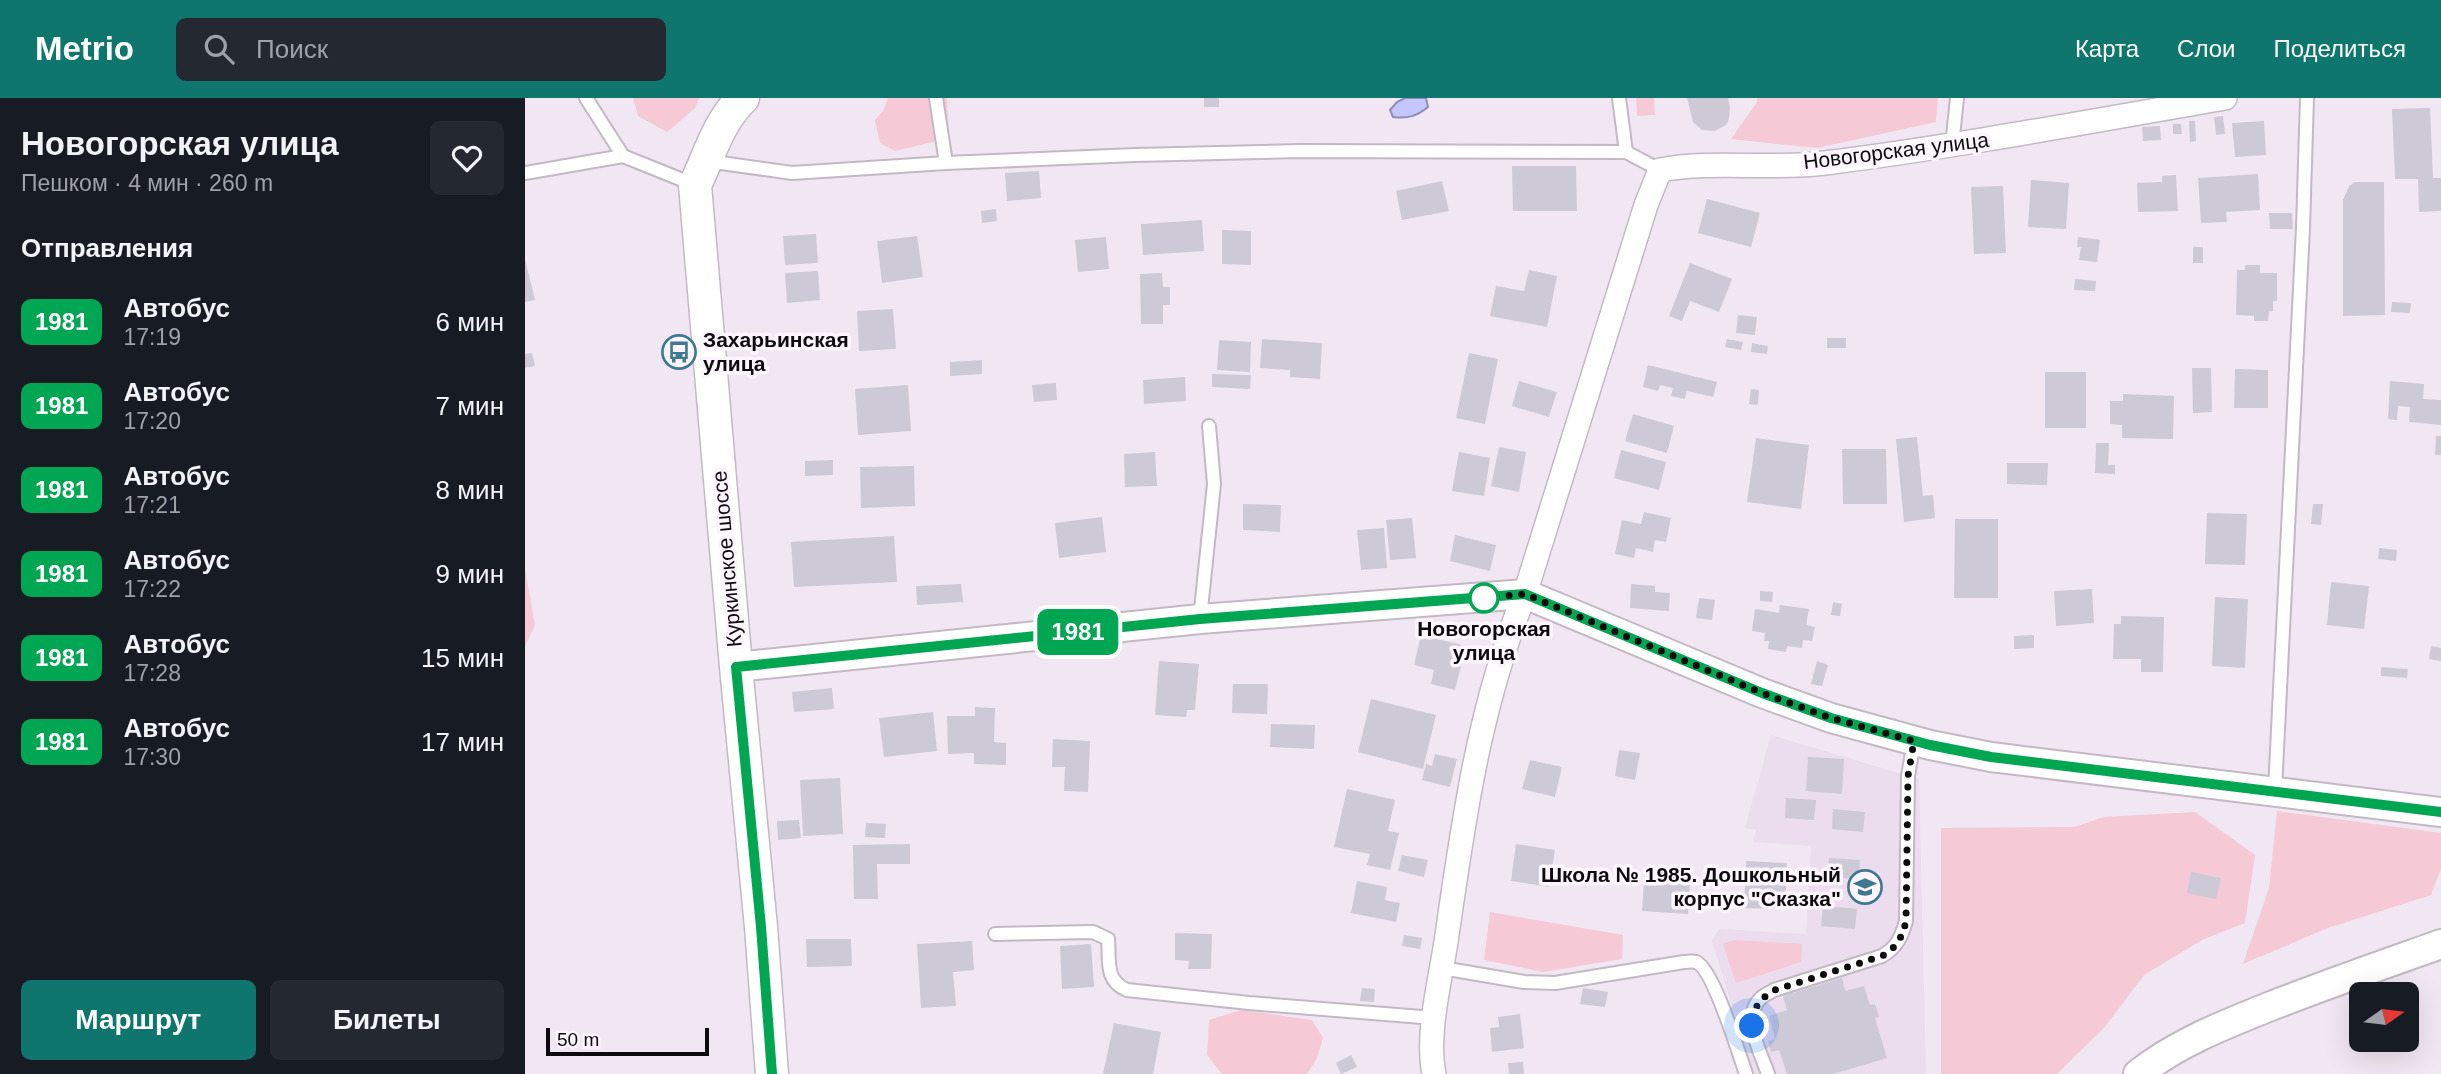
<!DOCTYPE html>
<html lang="ru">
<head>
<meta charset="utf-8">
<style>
  :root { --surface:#171b24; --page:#242831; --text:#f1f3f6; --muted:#9ea1a6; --accent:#0f766e }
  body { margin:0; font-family:Arial,sans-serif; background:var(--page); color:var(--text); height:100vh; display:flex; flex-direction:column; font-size:26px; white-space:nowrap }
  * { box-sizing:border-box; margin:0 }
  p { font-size:23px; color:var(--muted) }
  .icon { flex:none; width:38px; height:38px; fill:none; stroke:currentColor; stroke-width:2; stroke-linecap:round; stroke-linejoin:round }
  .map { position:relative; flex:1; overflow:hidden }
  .details { display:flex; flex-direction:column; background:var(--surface); width:525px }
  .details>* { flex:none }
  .badge { padding:0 14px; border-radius:10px; font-size:24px; line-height:46px }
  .needle { width:46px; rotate:76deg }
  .buttons { position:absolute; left:1824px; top:884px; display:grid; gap:14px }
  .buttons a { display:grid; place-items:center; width:70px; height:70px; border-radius:10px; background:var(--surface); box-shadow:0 7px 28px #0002; font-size:35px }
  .scale { position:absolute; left:21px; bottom:18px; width:163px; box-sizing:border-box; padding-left:7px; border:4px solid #0e0b0f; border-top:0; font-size:19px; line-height:24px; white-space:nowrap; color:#0e0b0f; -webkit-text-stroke:5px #fdf5fe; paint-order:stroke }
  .you { position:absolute; width:35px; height:35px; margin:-18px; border:5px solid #fff; border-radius:50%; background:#1a73e8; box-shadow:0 0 0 10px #1a73e833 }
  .map>.badge { position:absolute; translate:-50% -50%; box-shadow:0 0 0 4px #fff }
  h2 { padding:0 21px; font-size:26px; line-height:63px }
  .round { display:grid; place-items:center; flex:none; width:74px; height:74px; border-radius:10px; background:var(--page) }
  .summary { display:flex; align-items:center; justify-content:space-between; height:119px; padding:0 21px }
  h1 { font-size:33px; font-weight:600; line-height:52px }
  .cta { display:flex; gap:14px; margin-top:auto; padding:14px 21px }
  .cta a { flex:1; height:80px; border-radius:10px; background:var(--accent); color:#fff; font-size:28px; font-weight:600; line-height:80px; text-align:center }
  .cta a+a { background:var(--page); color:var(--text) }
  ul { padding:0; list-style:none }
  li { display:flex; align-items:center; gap:21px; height:84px; padding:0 21px }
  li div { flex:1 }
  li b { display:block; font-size:26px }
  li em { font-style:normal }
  li .badge { min-width:77px; font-weight:700; text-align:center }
  header { display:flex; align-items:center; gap:42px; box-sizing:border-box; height:98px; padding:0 35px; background:var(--accent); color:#fff }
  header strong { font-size:33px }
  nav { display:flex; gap:38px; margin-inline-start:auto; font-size:24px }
  .search { width:490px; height:63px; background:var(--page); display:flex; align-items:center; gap:18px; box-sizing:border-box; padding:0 24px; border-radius:10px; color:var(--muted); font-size:26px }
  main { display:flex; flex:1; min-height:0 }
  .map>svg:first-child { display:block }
  .built { fill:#ebdcee }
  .green { fill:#f6c9d6 }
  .water { fill:#c4c6fc; stroke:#8d8eb5; stroke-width:2 }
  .building { fill:#cec9d7 }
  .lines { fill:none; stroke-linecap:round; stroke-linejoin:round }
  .service-casing { stroke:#c3b9c4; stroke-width:16 }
  .minor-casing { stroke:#c3b9c4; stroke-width:26 }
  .tertiary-casing { stroke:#c3b9c4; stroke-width:32 }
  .secondary-casing { stroke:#c3b9c4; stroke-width:35 }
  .service { stroke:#fff; stroke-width:12 }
  .minor { stroke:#fff; stroke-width:23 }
  .tertiary { stroke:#fff; stroke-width:28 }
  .secondary { stroke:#fff; stroke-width:32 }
  .line-casing { stroke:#fff; stroke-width:16 }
  .line { stroke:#00a651; stroke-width:10 }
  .walk { stroke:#0e0b0f; stroke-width:7; stroke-dasharray:0 12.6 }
  .stop-dot { fill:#fff; stroke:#00a651; stroke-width:3.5 }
  .labels { text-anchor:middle; stroke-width:7; stroke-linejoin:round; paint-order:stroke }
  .street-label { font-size:21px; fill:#0e0b0f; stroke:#fdf5fe }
  .poi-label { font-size:21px; font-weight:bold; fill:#0e0b0f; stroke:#fdf5fe; text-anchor:start }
  .stop-label { font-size:21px; font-weight:bold; fill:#0e0b0f; stroke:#fdf5fe }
</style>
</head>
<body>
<header>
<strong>Metrio</strong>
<div class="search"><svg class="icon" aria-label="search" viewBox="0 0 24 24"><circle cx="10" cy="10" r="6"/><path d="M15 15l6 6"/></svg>Поиск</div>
<nav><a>Карта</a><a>Слои</a><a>Поделиться</a></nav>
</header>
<main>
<section class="details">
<div class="summary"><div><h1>Новогорская улица</h1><p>Пешком · 4 мин · 260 m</p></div><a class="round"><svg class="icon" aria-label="heart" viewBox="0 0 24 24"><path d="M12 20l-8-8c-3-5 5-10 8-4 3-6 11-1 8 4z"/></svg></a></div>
<h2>Отправления</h2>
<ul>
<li><span class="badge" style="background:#00a651;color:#fff">1981</span><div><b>Автобус</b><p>17:19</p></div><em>6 мин</em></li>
<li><span class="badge" style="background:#00a651;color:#fff">1981</span><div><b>Автобус</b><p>17:20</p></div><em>7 мин</em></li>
<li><span class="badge" style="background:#00a651;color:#fff">1981</span><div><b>Автобус</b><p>17:21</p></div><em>8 мин</em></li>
<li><span class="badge" style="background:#00a651;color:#fff">1981</span><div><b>Автобус</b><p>17:22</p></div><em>9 мин</em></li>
<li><span class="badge" style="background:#00a651;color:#fff">1981</span><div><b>Автобус</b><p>17:28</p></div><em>15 мин</em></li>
<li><span class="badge" style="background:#00a651;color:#fff">1981</span><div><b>Автобус</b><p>17:30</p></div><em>17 мин</em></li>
</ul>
<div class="cta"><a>Маршрут</a><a>Билеты</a></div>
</section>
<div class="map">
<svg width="1916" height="976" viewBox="0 0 1916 976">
  <rect width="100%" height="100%" fill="#f1e7f2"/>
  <path class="built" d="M 1246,637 L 1394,681 L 1401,976 L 1228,976 L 1187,843 L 1194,831 L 1281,836 L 1286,748 L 1228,744 L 1231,732 L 1220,730 Z"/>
  <path class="green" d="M 108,0 L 174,0 L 170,10 L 142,34 L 113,18 Z
    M 363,0 L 422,0 L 424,46 L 408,44 L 370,53 L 355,45 L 350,22 L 358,13 Z
    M 1111,0 L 1129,0 L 1130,17 L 1112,18 Z
    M 1232,0 L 1413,0 L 1411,24 L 1292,50 L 1206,41 L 1232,4 Z
    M 0,470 L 10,527 L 0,549 Z
    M 1752,713 L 1916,735 L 1916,771 L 1906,797 L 1803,830 L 1718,866 L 1744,790 Z
    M 1670,714 L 1730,757 L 1720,825 L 1677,842 L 1619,877 L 1579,930 L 1532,976 L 1416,976 L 1416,730 L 1549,729 L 1579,719 Z
    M 965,814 L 1098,837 L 1097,861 L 1018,874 L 959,862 Z
    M 1210,842 L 1277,846 L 1276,864 L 1211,885 L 1198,846 Z
    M 716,912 L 787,922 L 798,940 L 792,960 L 782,976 L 697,976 L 682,957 L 684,922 Z"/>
  <path class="water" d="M 880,0 L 901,0 L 903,9 C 892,18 883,21 868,19 L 865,12 L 872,4 Z"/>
  <path class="building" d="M 679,0 L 694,0 L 694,9 L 679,9 Z
    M 1162,0 L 1203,0 L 1205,9 L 1204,21 L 1201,27 L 1190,33 L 1177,32 L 1168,24 Z
    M 1905,10 L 1908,80 L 1916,80 L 1916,113 L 1894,114 L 1893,81 L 1870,81 L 1867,11 Z
    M 1698,18 L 1700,36 L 1691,37 L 1689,19 Z
    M 1664,23 L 1670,23 L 1671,43 L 1665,44 Z
    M 1739,23 L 1741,57 L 1710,59 L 1707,25 Z
    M 1648,26 L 1656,26 L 1657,36 L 1648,36 Z
    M 1635,28 L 1636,42 L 1618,43 L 1617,29 Z
    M 987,68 L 1051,68 L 1052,113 L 988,113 Z
    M 514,73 L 516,100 L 482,103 L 480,75 Z
    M 1733,76 L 1735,112 L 1701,114 L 1702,124 L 1676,125 L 1673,80 Z
    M 1651,77 L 1653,113 L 1613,114 L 1612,85 L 1637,84 L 1637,78 Z
    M 1506,82 L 1544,85 L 1541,131 L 1503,129 Z
    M 917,83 L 924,113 L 877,122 L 871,93 Z
    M 1830,84 L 1859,84 L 1860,217 L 1818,218 L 1818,102 L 1824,88 Z
    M 1478,88 L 1481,155 L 1449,156 L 1446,89 Z
    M 1182,101 L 1235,115 L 1226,149 L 1173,135 Z
    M 471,111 L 472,123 L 457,125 L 456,113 Z
    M 1744,115 L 1767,115 L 1768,131 L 1745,131 Z
    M 677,122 L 679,153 L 618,157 L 616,126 Z
    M 697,132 L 726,133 L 726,167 L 697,166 Z
    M 291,136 L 293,165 L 260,167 L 258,138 Z
    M 392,138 L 398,179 L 357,185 L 352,143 Z
    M 581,139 L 584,171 L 553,174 L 550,142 Z
    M 1553,139 L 1575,142 L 1572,164 L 1554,162 L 1556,149 L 1552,149 Z
    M 1668,149 L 1678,149 L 1678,165 L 1668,165 Z
    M 0,161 L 10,202 L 0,204 Z
    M 1165,165 L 1207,181 L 1194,214 L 1165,203 L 1157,223 L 1144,218 Z
    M 1720,167 L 1735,167 L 1735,175 L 1752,175 L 1752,203 L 1748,203 L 1748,213 L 1744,213 L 1743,223 L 1729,223 L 1729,218 L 1711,217 L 1712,172 L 1720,172 Z
    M 1004,172 L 1032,178 L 1022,229 L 965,218 L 971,188 L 999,193 Z
    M 293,173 L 295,202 L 262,205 L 260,175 Z
    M 637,175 L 638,189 L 645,189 L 645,207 L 638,207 L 638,226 L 616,226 L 615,176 Z
    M 1550,181 L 1571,183 L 1570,193 L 1549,192 Z
    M 1867,204 L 1886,205 L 1885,215 L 1866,214 Z
    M 368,211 L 371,251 L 334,253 L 332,213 Z
    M 1213,217 L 1232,219 L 1230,237 L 1211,235 Z
    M 1302,240 L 1321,240 L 1321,250 L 1302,250 Z
    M 737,241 L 797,245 L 795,281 L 765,279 L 765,272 L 735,270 Z
    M 1202,241 L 1218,244 L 1216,252 L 1200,249 Z
    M 694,242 L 726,244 L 725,274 L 692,272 Z
    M 1227,245 L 1243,248 L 1242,256 L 1226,254 Z
    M 7,255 L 10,268 L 0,270 L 0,256 Z
    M 944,255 L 973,261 L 960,326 L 931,320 Z
    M 457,262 L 457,276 L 425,278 L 425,264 Z
    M 1123,267 L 1192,284 L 1188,299 L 1162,293 L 1160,301 L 1146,298 L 1148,290 L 1135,287 L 1133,293 L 1118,289 Z
    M 1667,270 L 1686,270 L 1687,314 L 1668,315 Z
    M 1710,271 L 1743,272 L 1743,310 L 1709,310 Z
    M 1520,274 L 1561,274 L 1561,330 L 1520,330 Z
    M 687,276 L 726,277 L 725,291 L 687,289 Z
    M 660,279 L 661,303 L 619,306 L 618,282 Z
    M 994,283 L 1032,294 L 1024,319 L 987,308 Z
    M 1865,283 L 1899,286 L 1898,301 L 1916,302 L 1916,327 L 1884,324 L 1885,309 L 1873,308 L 1872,322 L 1863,321 Z
    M 531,285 L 532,302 L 509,304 L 507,287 Z
    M 383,287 L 386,333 L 333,337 L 330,291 Z
    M 1226,291 L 1234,292 L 1233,307 L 1224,306 Z
    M 1598,296 L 1649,298 L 1648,341 L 1597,340 L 1597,327 L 1585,326 L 1585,303 L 1598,303 Z
    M 1108,316 L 1149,328 L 1142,355 L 1100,343 Z
    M 1911,338 L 1916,338 L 1916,357 L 1910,357 Z
    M 1392,339 L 1398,398 L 1408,397 L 1410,420 L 1379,424 L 1371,341 Z
    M 1231,340 L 1284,347 L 1276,411 L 1222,404 Z
    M 1571,345 L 1584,345 L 1583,367 L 1590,367 L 1590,376 L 1570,375 Z
    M 974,349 L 1001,354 L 994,394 L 966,388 Z
    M 1317,351 L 1361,351 L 1362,406 L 1318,406 Z
    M 1096,352 L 1141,364 L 1134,392 L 1089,380 Z
    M 630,354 L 632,388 L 600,389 L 599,356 Z
    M 934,354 L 965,360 L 959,398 L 927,393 Z
    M 308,362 L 308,377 L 280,378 L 280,363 Z
    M 1482,365 L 1523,365 L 1522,387 L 1482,386 Z
    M 389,368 L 390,408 L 336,410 L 335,369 Z
    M 718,406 L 756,407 L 755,434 L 718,432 Z
    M 1788,406 L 1798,406 L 1796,427 L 1786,426 Z
    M 1119,414 L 1146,420 L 1141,444 L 1130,442 L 1128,454 L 1111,450 L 1109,460 L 1090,456 L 1097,422 L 1116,426 Z
    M 1682,415 L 1722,416 L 1720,467 L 1680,466 Z
    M 577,419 L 581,454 L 534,460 L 530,425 Z
    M 887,420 L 891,460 L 865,462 L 861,422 Z
    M 1430,421 L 1473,421 L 1473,500 L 1429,500 Z
    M 859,430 L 862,470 L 836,472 L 832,432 Z
    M 930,437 L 971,447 L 965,473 L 925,463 Z
    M 369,438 L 372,484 L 269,489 L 266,444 Z
    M 1854,450 L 1872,452 L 1871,463 L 1853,461 Z
    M 1806,484 L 1844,488 L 1839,531 L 1802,527 Z
    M 436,486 L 438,504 L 392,507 L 391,488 Z
    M 1106,486 L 1130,488 L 1130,494 L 1145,495 L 1144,513 L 1105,510 Z
    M 1567,491 L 1569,525 L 1531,528 L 1529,493 Z
    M 1235,493 L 1248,494 L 1247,504 L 1235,503 Z
    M 1690,499 L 1723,501 L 1720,570 L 1687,568 Z
    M 1174,500 L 1190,502 L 1187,522 L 1171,520 Z
    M 1308,504 L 1317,506 L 1315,518 L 1306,517 Z
    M 1255,507 L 1284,511 L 1281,527 L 1290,529 L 1287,543 L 1278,542 L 1277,550 L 1262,548 L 1261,554 L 1243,551 L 1244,543 L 1239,543 L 1240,535 L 1227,533 L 1230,511 L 1254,515 Z
    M 1596,518 L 1639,519 L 1638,574 L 1616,574 L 1616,561 L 1588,561 L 1589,526 L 1596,526 Z
    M 896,537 L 941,548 L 930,592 L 906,586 L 909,572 L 889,567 Z
    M 1509,537 L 1509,550 L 1489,551 L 1489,538 Z
    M 1906,548 L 1916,550 L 1916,563 L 1904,561 Z
    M 634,563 L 674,566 L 670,612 L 662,612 L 661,619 L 630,617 Z
    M 1292,563 L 1303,567 L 1297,588 L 1286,586 Z
    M 1856,569 L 1883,571 L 1882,580 L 1856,578 Z
    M 708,586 L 743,586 L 742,616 L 707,615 Z
    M 307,590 L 309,611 L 269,614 L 267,594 Z
    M 846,601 L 911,617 L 898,671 L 833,654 Z
    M 450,609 L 470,610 L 469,644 L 481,645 L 481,667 L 449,666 L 449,655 L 423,656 L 422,618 L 450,618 Z
    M 408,614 L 412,653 L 359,659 L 354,620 Z
    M 746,626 L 790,627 L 789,651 L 745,649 Z
    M 528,641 L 565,643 L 563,694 L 539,693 L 540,669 L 527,669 Z
    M 1094,652 L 1115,655 L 1110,682 L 1090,678 Z
    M 910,656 L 932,661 L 925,689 L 897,682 L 901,666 L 907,668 Z
    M 1283,659 L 1319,661 L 1317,696 L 1281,693 Z
    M 1005,662 L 1037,669 L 1030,699 L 997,691 Z
    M 315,680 L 318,736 L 278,738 L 275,682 Z
    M 822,691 L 870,702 L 863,733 L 874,735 L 865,772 L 842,767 L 845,756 L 809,749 Z
    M 1261,700 L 1291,702 L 1289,722 L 1260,720 Z
    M 1308,711 L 1340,714 L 1338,734 L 1307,731 Z
    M 274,722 L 276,740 L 253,742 L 252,723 Z
    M 341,725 L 361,726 L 360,740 L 340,739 Z
    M 385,746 L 385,766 L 352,766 L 353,801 L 329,801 L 328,747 Z
    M 991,746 L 1030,752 L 1024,789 L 986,783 Z
    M 877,757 L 903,762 L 899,779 L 873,773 Z
    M 1304,760 L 1335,762 L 1334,781 L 1303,779 Z
    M 1221,763 L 1262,765 L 1260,811 L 1219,810 Z
    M 1120,771 L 1166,774 L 1163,816 L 1117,813 Z
    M 1666,774 L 1696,780 L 1691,801 L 1662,795 Z
    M 832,783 L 862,789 L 860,802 L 875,805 L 871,824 L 826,815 Z
    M 1298,808 L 1332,811 L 1330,831 L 1296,828 Z
    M 650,835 L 687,836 L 686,871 L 663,871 L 664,863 L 650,862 Z
    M 879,837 L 897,840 L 895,851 L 877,848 Z
    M 281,841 L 326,841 L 327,868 L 282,869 Z
    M 447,843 L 449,872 L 428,874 L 431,908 L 396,910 L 392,846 Z
    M 566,846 L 569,889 L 537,891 L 535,848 Z
    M 1317,880 L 1320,893 L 1339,888 L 1345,907 L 1350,906 L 1354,919 L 1350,920 L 1362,960 L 1308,976 L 1262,976 L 1254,952 L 1246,954 L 1243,943 L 1250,941 L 1244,918 L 1262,912 L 1258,898 Z
    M 837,890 L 850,891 L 849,904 L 835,903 Z
    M 1058,890 L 1083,894 L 1080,909 L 1055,906 Z
    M 995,916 L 999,950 L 967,954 L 965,930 L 974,929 L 973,919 Z
    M 589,925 L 636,934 L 628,976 L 578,976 Z
    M 826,957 L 832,969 L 816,976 L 811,965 Z
    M 998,964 L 999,976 L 984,976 L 983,965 Z"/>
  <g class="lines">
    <g class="service-casing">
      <path id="service" d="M 61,0 L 98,58 L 170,87
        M 411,0 L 421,65
        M 1094,0 L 1101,54
        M 1427,48 L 1432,0
        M 182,63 L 267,75 L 421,65 L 610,57 L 775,53 L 1101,54 L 1135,72
        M 0,75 L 98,58
        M 675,521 L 689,386 L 684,328
        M 1750,692 L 1778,130 L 1782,0
        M 470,836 L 568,834 L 583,841 C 585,863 579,882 602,892 L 724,905 L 909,920
        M 917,870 L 999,884 L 1030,885 L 1159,864 C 1163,864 1167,863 1171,864 C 1188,870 1214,956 1221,976
        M 1243,976 C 1236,955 1216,920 1235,901 C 1238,897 1245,895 1249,892 L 1357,858 C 1372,849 1376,840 1381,823 L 1383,678 L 1389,643"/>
    </g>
    <g class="minor-casing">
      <path id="minor" d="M 909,976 C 901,936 915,883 921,844 C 938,725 954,607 1000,496 L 1121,107 L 1135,72 C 1189,62 1245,72 1300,65 C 1434,48 1567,23 1700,0"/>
    </g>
    <g class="tertiary-casing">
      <path id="tertiary" d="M 211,569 L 675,521 L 1000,496 L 1237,595 L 1306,620 L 1405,647 L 1466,659 L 1916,714
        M 1613,976 C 1651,946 1696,928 1741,910 C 1799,887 1857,867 1916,846"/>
    </g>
    <g class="secondary-casing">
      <path id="secondary" d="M 218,0 C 193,24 185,56 170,87 L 211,569 L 236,829 L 247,976"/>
    </g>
    <use href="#service" class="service"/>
    <use href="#minor" class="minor"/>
    <use href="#tertiary" class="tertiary"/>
    <use href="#secondary" class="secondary"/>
  </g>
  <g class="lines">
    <g class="line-casing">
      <path id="line" d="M 247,976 L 236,829 L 211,569 L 675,521 L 1000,496 L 1237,595 L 1306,620 L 1405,647 L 1466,659 L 1916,714"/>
    </g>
    <use href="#line" class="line"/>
    <path class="walk" d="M 959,500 L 1000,496 L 1237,595 L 1306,620 L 1389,643 L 1383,678 L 1381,823 C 1377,840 1372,849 1357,858 L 1250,892 C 1233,902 1229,909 1227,928"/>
  </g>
  <defs>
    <g id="bus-ring" transform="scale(1.75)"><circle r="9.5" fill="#fdf5fe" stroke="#3e7991" stroke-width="1.5"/><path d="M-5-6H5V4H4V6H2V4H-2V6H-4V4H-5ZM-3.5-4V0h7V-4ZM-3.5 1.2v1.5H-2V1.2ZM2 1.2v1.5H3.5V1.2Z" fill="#3e7991"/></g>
    <g id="school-ring" transform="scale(1.75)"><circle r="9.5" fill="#fdf5fe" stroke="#3e7991" stroke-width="1.5"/><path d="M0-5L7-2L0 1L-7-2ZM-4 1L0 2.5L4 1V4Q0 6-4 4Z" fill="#3e7991"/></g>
  </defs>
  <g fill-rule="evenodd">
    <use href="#bus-ring" x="154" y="254"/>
    <use href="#school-ring" x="1340" y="789"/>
  </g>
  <circle class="stop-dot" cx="959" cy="500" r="14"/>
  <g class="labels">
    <g class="street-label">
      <text transform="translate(1371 53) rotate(-7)" y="7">Новогорская улица</text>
      <text transform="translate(202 461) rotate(-95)" y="7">Куркинское шоссе</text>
    </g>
    <g class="poi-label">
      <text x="178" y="249">Захарьинская<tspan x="178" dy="24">улица</tspan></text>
      <text x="1316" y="784" text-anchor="end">Школа № 1985. Дошкольный<tspan x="1316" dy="24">корпус "Сказка"</tspan></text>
    </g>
    <g class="stop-label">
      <text x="959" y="538">Новогорская<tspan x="959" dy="24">улица</tspan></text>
    </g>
  </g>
</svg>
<div class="buttons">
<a><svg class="needle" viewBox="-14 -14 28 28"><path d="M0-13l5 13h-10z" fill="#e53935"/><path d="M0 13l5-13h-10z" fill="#9ea1a6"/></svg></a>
</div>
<div class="scale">50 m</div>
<div class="you" style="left:1227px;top:928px"></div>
<b class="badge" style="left:553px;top:534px;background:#00a651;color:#fff">1981</b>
</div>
</main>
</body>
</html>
